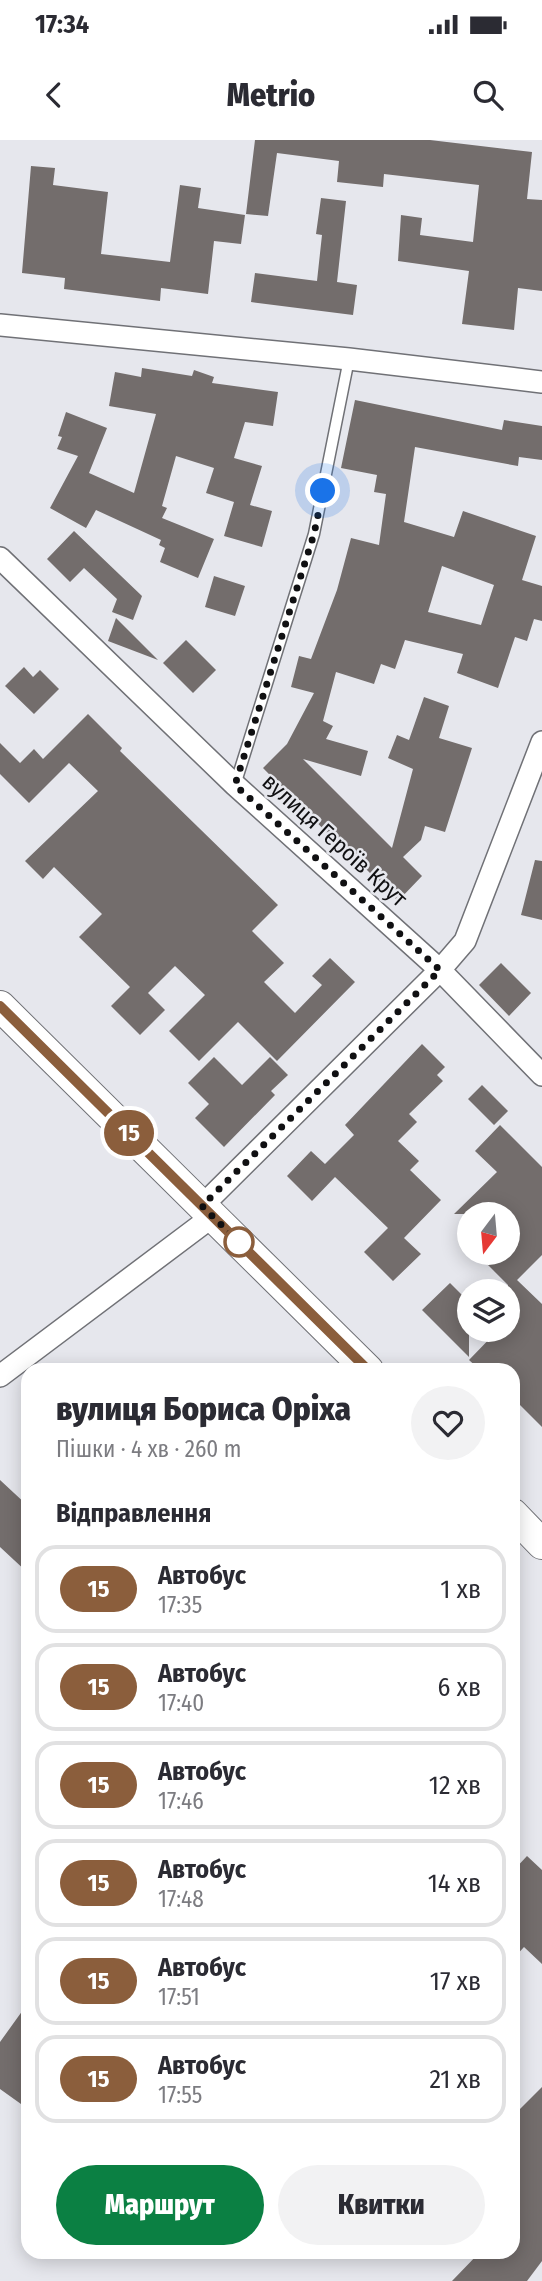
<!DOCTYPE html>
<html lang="uk">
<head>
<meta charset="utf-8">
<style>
  :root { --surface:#fff; --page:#f2f2f3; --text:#2b2b33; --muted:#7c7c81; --line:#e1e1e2; --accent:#0b8043 }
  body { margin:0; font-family:"Fira Sans Condensed",sans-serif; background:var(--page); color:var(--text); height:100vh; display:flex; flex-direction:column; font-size:26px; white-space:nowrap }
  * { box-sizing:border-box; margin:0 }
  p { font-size:23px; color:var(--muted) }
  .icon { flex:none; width:38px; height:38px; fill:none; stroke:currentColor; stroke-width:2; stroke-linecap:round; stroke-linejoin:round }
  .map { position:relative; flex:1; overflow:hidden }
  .sheet { position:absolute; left:21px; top:1223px; width:499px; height:896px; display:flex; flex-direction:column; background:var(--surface); border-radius:21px; box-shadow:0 4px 18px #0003 }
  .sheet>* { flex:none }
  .badge { padding:0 14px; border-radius:23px; font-size:24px; line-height:46px }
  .needle { width:46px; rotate:196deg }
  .buttons { position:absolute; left:457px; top:1062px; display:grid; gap:14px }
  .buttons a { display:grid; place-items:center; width:63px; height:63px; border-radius:50%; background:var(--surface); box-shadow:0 4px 18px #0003; font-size:35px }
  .you { position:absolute; width:35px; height:35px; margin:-18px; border:5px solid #fff; border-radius:50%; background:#1a73e8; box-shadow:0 0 0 10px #1a73e833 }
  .map>.badge { position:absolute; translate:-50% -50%; box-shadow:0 0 0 4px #fff }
  h2 { padding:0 35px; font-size:26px; line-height:63px }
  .round { display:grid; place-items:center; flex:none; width:74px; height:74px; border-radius:37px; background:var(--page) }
  .head { display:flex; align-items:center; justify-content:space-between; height:119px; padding:0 35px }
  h1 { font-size:33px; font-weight:800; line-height:52px }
  .button { display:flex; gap:14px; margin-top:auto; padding:14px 35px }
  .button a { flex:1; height:80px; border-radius:42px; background:var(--accent); color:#fff; font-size:28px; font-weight:800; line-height:80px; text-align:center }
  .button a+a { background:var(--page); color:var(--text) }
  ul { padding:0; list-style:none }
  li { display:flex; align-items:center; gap:21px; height:88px; margin:0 14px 10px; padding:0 21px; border:4px solid var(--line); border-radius:21px }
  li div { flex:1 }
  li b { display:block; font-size:26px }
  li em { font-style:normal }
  li .badge { min-width:77px; font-weight:700; text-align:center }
  .status { display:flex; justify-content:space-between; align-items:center; height:49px; padding:0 35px; background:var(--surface); direction:ltr }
  .status svg { height:19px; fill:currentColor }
  header { display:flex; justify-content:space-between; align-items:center; height:91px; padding:0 35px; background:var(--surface); font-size:32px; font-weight:800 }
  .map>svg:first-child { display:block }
  .building { fill:#736d6c; fill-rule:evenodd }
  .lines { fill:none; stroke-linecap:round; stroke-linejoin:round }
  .lane-casing { stroke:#707176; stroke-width:13 }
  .street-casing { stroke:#707176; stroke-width:24 }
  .secondary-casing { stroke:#707176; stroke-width:32 }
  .lane { stroke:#fff; stroke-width:10 }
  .street { stroke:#fff; stroke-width:21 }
  .secondary { stroke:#fff; stroke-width:30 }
  .line-casing { stroke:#fff; stroke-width:16 }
  .line { stroke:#8b5e3c; stroke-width:10 }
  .walk { stroke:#101012; stroke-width:7; stroke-dasharray:0 12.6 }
  .stop-dot { fill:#fff; stroke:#8b5e3c; stroke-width:3.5 }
  .labels { text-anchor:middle; stroke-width:5; stroke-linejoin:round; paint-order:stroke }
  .street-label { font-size:23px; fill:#101012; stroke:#e6e7ed }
</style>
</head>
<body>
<div class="status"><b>17:34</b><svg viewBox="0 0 49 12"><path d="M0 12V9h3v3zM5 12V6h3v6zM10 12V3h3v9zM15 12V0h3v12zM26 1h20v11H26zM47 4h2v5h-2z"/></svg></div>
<header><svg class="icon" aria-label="back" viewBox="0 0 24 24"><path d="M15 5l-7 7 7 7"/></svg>Metrio<svg class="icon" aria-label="search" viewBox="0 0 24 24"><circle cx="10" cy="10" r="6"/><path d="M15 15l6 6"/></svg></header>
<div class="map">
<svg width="542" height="2141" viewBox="0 0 542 2141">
  <rect width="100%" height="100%" fill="#e6e7ed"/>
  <path class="building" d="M 255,0 L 430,0 L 532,12 L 527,59 L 542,60 L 542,151 L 518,148 L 514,190 L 462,184 L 469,131 L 398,121 L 401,75 L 422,78 L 420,95 L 473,102 L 479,45 L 384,34 L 383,47 L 337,42 L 339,21 L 277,13 L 268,76 L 246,74 Z
    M 31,26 L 55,28 L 53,45 L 108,52 L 101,114 L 170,122 L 180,45 L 201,48 L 198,68 L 245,75 L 241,104 L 214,101 L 208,154 L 161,148 L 160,161 L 64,149 L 65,138 L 22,133 Z
    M 321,58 L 346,61 L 337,142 L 357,145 L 353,175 L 251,162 L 255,133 L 317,141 L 322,95 L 316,94 Z
    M 142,228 L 192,236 L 194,230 L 214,237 L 212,243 L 278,252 L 273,286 L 245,282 L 234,318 L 262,326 L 250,365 L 272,371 L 262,407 L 224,396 L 234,362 L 206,353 L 214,328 L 176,316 L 162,366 L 167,368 L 162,378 L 214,399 L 198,438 L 160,422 L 165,408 L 159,405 L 161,400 L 96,370 L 86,388 L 50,368 L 78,316 L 57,309 L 62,297 L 58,296 L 66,272 L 107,288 L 89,333 L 134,353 L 156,274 L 109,266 L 115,232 L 141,237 Z
    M 355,260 L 502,290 L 504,280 L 542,286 L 542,320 L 519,317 L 518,326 L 415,307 L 404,382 L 454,397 L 463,371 L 536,396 L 522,440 L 542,446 L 542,481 L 534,479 L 527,501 L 515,497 L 498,548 L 457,533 L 463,514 L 405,500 L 395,529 L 381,524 L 374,544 L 336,532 L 323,581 L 333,586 L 326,599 L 368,611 L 361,636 L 303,619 L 392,708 L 413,629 L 388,618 L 397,595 L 409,600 L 424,557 L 449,566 L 439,598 L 472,608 L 445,692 L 425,686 L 421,700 L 403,717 L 422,736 L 398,761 L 349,712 L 348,714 L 263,628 L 287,604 L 314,553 L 291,547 L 299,516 L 311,519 L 337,450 L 351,398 L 379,405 L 386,354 L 374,352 L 377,335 L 341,328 ZM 442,426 L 494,445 L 481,485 L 428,472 Z
    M 74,391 L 142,456 L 133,480 L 112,472 L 117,459 L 84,428 L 70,442 L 47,419 Z
    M 214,436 L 245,446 L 235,476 L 205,467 Z
    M 116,478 L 158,520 L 108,501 Z
    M 186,500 L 216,530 L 193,553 L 163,523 Z
    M 24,527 L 33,537 L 40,530 L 59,549 L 34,574 L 5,546 Z
    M 88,574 L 122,608 L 120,611 L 278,765 L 252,791 L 284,823 L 264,842 L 295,873 L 322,845 L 312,836 L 330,818 L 355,842 L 277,921 L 238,882 L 199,921 L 169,891 L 205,855 L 175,826 L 148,853 L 165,870 L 140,895 L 111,866 L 130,847 L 79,797 L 102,774 L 54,727 L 43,739 L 25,721 L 98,651 L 69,623 L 29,663 L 0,634 L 0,603 L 20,623 L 34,609 L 43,619 Z
    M 535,720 L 542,721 L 542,780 L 521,775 Z
    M 501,823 L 531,853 L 509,876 L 479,845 Z
    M 422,904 L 445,927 L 437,935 L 443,941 L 409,974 L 417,982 L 398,1001 L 419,1021 L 410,1030 L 441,1060 L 404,1098 L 421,1114 L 393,1141 L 364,1112 L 388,1088 L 335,1037 L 312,1061 L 287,1036 L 311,1011 L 325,1024 L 354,995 L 345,985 Z
    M 214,917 L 242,945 L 270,917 L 288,935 L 271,951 L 275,955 L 224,1007 L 195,978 L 209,964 L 188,943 Z
    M 482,945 L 508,971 L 494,985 L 468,959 Z
    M 500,985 L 542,1027 L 542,1115 L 517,1140 L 542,1164 L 542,1287 L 513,1258 L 513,1230 L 480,1230 L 469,1220 L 498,1190 L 508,1190 L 508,1145 L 476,1113 L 508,1113 L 508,1074 L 454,1074 L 497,1032 L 475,1011 Z
    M 450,1143 L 469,1162 L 469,1217 L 422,1170 Z
    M 0,1340 L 28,1366 L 28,1433 L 0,1407 Z
    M 527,1716 L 542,1730 L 542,1824 L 524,1807 L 513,1819 L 513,1731 Z
    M 28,1863 L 28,1969 L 0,1949 L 0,1902 Z
    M 542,1947 L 542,2121 L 527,2141 L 452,2141 L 480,2112 L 513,2112 L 513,1976 Z"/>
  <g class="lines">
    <g class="lane-casing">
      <path id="lane" d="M 235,645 L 314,394 L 349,219"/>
    </g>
    <g class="street-casing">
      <path id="street" d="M 0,185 L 349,219 L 542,242
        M 0,418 L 235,645 L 440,830 L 542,935
        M 202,1066 L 440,830 L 465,801 L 542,602
        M 0,1236 L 213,1076"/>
    </g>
    <g class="secondary-casing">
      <path id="secondary" d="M 0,866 L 368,1230
        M 513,1374 L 542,1404"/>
    </g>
    <use href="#lane" class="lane"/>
    <use href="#street" class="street"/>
    <use href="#secondary" class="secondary"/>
  </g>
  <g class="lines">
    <g class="line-casing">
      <path id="line" d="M 0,866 L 368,1230"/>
    </g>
    <use href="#line" class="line"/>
    <path class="walk" d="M 239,1102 L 202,1066 L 440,830 L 235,645 L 314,394 L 323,351"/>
  </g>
  <circle class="stop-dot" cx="239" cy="1102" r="14"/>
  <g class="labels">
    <g class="street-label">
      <text transform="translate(335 700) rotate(42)" y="8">вулиця Героїв Крут</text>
    </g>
  </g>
</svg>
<div class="buttons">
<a><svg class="needle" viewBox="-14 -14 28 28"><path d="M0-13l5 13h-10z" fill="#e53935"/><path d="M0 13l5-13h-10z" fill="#7c7c81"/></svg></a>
<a><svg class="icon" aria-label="layers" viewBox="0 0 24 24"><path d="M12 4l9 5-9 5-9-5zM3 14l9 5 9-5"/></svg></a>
</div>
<div class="you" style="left:323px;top:351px"></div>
<b class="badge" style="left:129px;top:993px;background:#8b5e3c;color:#fff">15</b>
<section class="sheet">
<div class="head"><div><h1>вулиця Бориса Оріха</h1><p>Пішки · 4 хв · 260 m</p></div><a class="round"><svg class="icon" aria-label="heart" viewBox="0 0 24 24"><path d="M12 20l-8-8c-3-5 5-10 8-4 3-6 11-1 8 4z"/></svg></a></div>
<h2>Відправлення</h2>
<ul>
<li><span class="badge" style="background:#8b5e3c;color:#fff">15</span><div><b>Автобус</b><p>17:35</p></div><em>1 хв</em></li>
<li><span class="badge" style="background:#8b5e3c;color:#fff">15</span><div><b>Автобус</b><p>17:40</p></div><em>6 хв</em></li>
<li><span class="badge" style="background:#8b5e3c;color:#fff">15</span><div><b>Автобус</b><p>17:46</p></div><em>12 хв</em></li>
<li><span class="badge" style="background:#8b5e3c;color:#fff">15</span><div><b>Автобус</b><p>17:48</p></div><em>14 хв</em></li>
<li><span class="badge" style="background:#8b5e3c;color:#fff">15</span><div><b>Автобус</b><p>17:51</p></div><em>17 хв</em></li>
<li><span class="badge" style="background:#8b5e3c;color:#fff">15</span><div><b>Автобус</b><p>17:55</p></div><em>21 хв</em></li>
</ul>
<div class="button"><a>Маршрут</a><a>Квитки</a></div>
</section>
</div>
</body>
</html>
